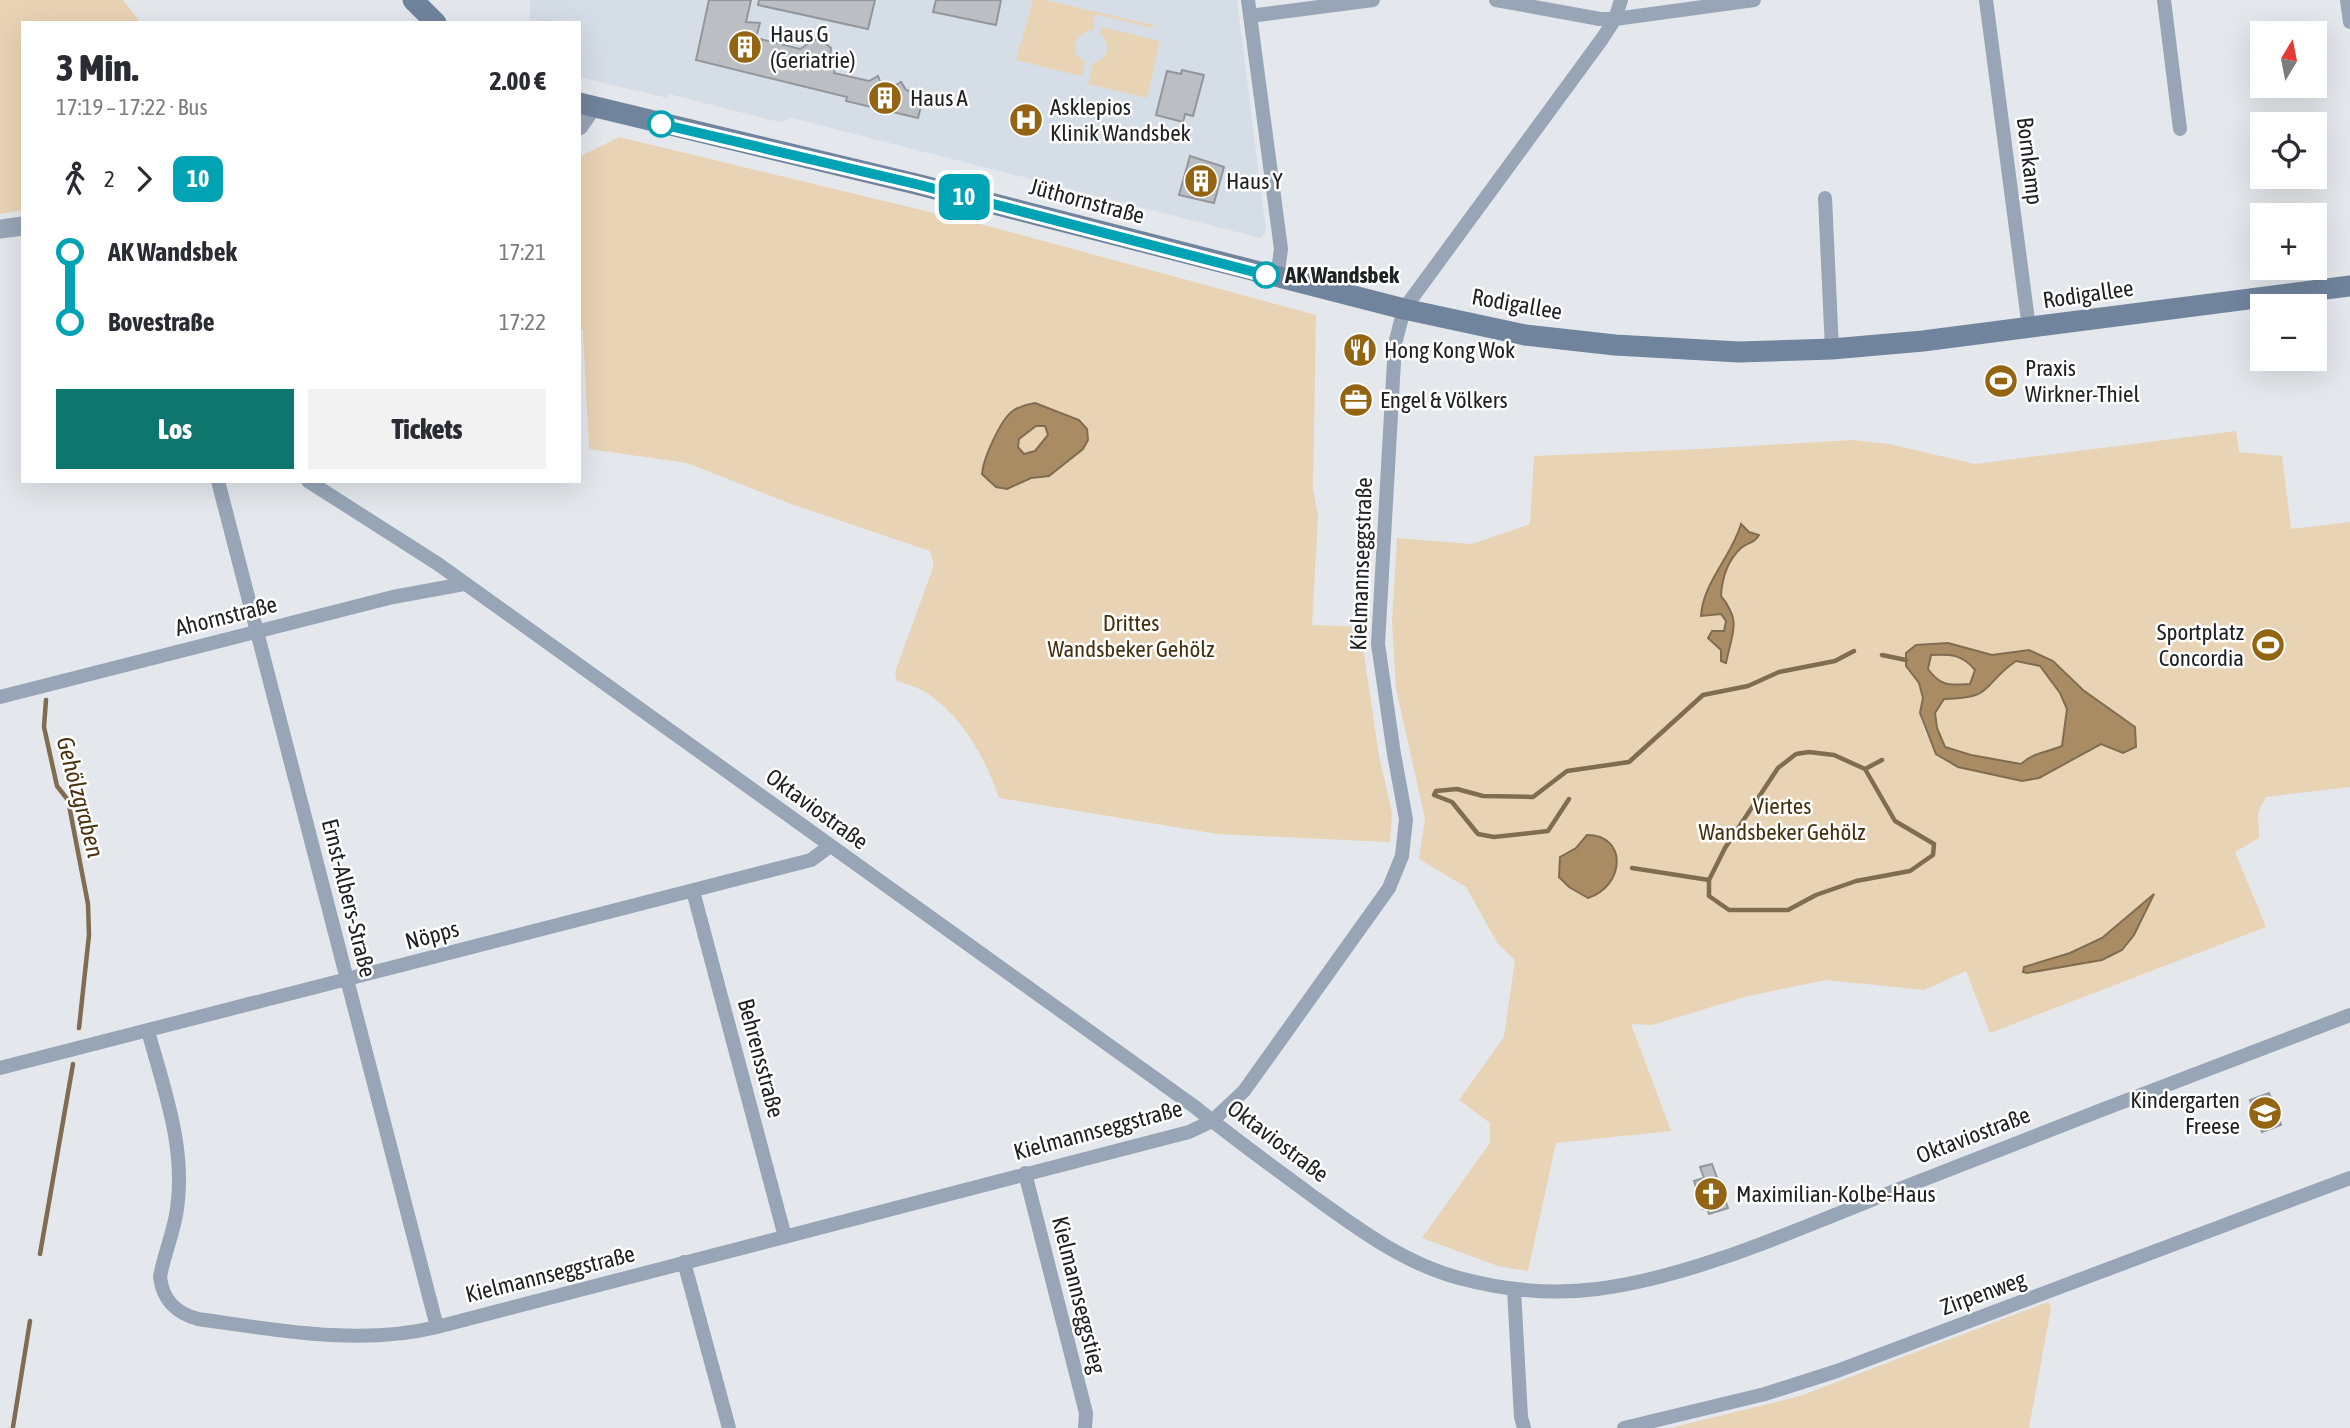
<!DOCTYPE html>
<html lang="de">
<head>
<meta charset="utf-8">
<style>
  :root { --surface:#fff; --page:#f2f2f3; --text:#2b2b33; --muted:#7c7c81; --accent:#0f766e }
  body { margin:0; font-family:"Asap Condensed",sans-serif; background:var(--page); color:var(--text); height:100vh; display:flex; flex-direction:column; font-size:26px; white-space:nowrap }
  * { box-sizing:border-box; margin:0 }
  p { font-size:23px; color:var(--muted) }
  .icon { flex:none; width:38px; height:38px; fill:none; stroke:currentColor; stroke-width:2; stroke-linecap:round; stroke-linejoin:round }
  .map { position:relative; flex:1; overflow:hidden }
  .side { position:absolute; left:21px; top:21px; width:560px; height:462px; display:flex; flex-direction:column; background:var(--surface); border-radius:0px; box-shadow:0 7px 28px #0002 }
  .side>* { flex:none }
  .badge { padding:0 14px; border-radius:10px; font-size:24px; line-height:46px }
  .needle { width:46px; rotate:10deg }
  .fabs { position:absolute; left:2250px; top:21px; display:grid; gap:14px }
  .fabs a { display:grid; place-items:center; width:77px; height:77px; border-radius:0px; background:var(--surface); box-shadow:0 7px 28px #0002; font-size:35px }
  .map>.badge { position:absolute; translate:-50% -50%; box-shadow:0 0 0 4px #fff }
  .legs { display:flex; align-items:center; gap:10px; height:77px; padding:0 35px; font-size:23px }
  .legs p { margin-inline-start:auto }
  .headline { display:flex; align-items:center; justify-content:space-between; height:119px; padding:0 35px }
  h1 { font-size:38px; font-weight:800; line-height:52px }
  .button { display:flex; gap:14px; margin-top:auto; padding:14px 35px }
  .button a { flex:1; height:80px; border-radius:0px; background:var(--accent); color:#fff; font-size:28px; font-weight:800; line-height:80px; text-align:center }
  .button a+a { background:var(--page); color:var(--text) }
  ul { padding:0 35px; list-style:none }
  li { display:flex; align-items:center; gap:24px; height:70px; font-size:26px }
  li i { display:grid; place-items:center; width:10px; height:100%; margin:0 9px; background:currentColor }
  li i::after { content:''; width:18px; height:18px; margin:-9px; border:5px solid; border-radius:50%; background:var(--surface) }
  li p { margin-inline-start:auto }
  li:first-child i { background:linear-gradient(#0000 50%,currentColor 0) }
  li:last-child i { background:linear-gradient(currentColor 50%,#0000 0) }
  .map>svg:first-child { display:block }
  .built { fill:#d5dde7 }
  .green { fill:#e9d3b5; fill-rule:evenodd }
  .water { fill:#a98c63; stroke:#806c50; stroke-width:2; fill-rule:evenodd }
  .lines { fill:none; stroke-linecap:round; stroke-linejoin:round }
  .stream { stroke:#806c50; stroke-width:4.5 }
  .building { fill:#bbbfc3; stroke:#93979b; stroke-width:2 }
  .minor { stroke:#97a5b6; stroke-width:14 }
  .tertiary { stroke:#97a5b6; stroke-width:19 }
  .secondary { stroke:#70849d; stroke-width:21 }
  .line-1-casing { stroke:#fff; stroke-width:16 }
  .line-1 { stroke:#00a3b4; stroke-width:10 }
  .stop-1-dot { fill:#fff; stroke:#00a3b4; stroke-width:3.5 }
  .labels { text-anchor:middle; stroke-width:5; stroke-linejoin:round; paint-order:stroke }
  .poi-label { font-size:23px; fill:#202123; stroke:#fff; text-anchor:start }
  .street-label { font-size:23px; fill:#202123; stroke:#fff }
  .stop-label { font-size:23px; font-weight:bold; fill:#202123; stroke:#fff; text-anchor:start }
  .park-label { font-size:23px; fill:#45300e; stroke:#fff }
  .water-label { font-size:24px; font-style:italic; fill:#483210; stroke:#fff }
</style>
</head>
<body>
<div class="map">
<svg width="2350" height="1428" viewBox="0 0 2350 1428">
  <rect width="100%" height="100%" fill="#e4e7eb"/>
  <path class="built" d="M 530,0 L 1237,0 L 1266,231 L 1261,238 L 792,118 L 779,122 L 669,94 L 667,98 L 579,77 L 579,23 L 530,23 Z"/>
  <path class="green" d="M 0,0 L 123,0 L 141,23 L 23,23 L 23,210 L 0,214 Z
    M 1033,0 L 1045,0 L 1153,25 L 1152,28 L 1095,14 L 1093,30 C 1080,32 1073,40 1076,54 L 1085,62 L 1081,76 L 1016,60 Z
    M 1102,27 L 1160,41 L 1147,98 L 1088,84 L 1093,63 C 1109,59 1112,45 1100,33 Z
    M 619,137 L 988,226 L 1316,315 L 1313,489 L 1318,516 L 1312,625 L 1360,627 L 1379,756 L 1392,813 L 1390,842 L 1218,834 L 999,798 C 985,757 963,718 927,693 C 918,687 906,684 897,681 L 895,672 L 934,565 L 930,551 L 794,505 L 687,463 L 589,449 L 583,330 L 579,329 L 579,157 ZM 1035,403 C 1055,412 1085,415 1088,440 C 1039,485 1047,483 983,464 C 997,437 1002,409 1035,403 Z
    M 1036,426 L 1045,426 L 1048,435 L 1035,451 L 1024,454 L 1018,447 L 1019,439 Z
    M 2236,431 L 2239,452 L 2282,456 L 2291,529 L 2350,522 L 2350,787 L 2266,797 L 2258,812 L 2259,838 L 2235,852 L 2266,927 L 1990,1033 L 1966,971 L 1924,990 L 1826,980 L 1748,996 L 1652,1025 L 1631,1024 L 1671,1131 L 1556,1143 L 1528,1271 L 1498,1266 L 1422,1238 L 1490,1143 L 1490,1123 L 1459,1100 L 1504,1037 L 1515,960 L 1498,944 L 1466,887 L 1419,859 L 1425,819 L 1396,688 L 1392,623 L 1397,538 L 1472,544 L 1530,524 L 1534,456 L 1700,449 L 1852,440 L 1889,444 L 1975,464 ZM 1741,524 L 1749,532 L 1759,535 C 1754,544 1747,542 1741,549 C 1726,562 1722,578 1721,596 L 1733,610 L 1721,650 L 1715,645 C 1722,634 1729,626 1721,614 L 1701,616 L 1701,607 C 1713,578 1730,552 1741,524 ZM 1948,643 L 1992,655 L 2029,650 L 2053,661 L 2083,690 L 2134,727 L 2123,753 L 2101,744 L 2039,778 L 2022,781 L 1958,767 L 1936,754 L 1924,729 L 1920,713 L 1923,698 L 1916,645 Z
    M 1946,654 C 1960,655 1966,659 1975,670 L 1970,684 C 1950,684 1941,687 1928,669 L 1930,655 Z
    M 2016,660 L 2040,666 L 2060,693 L 2067,709 L 2062,746 C 2047,752 2033,752 2021,764 L 1971,755 L 1945,747 L 1937,728 L 1935,712 L 1944,699 C 1994,699 1981,685 2016,660 Z
    M 2048,1302 L 2051,1308 L 2029,1428 L 1670,1428 L 1800,1396 Z"/>
  <path class="water" d="M 1035,403 L 1079,420 L 1087,429 L 1088,440 L 1083,449 L 1049,476 L 1031,478 L 1007,489 L 996,487 L 982,474 C 983,459 1001,418 1014,410 C 1021,406 1028,404 1035,403 ZM 1036,426 L 1045,426 L 1048,435 L 1035,451 L 1024,454 L 1018,447 L 1019,439 Z
    M 1741,524 L 1749,532 L 1759,535 C 1754,544 1748,542 1741,548 C 1727,561 1722,578 1721,596 C 1742,622 1732,632 1726,663 L 1721,661 L 1721,650 L 1708,638 L 1712,631 L 1724,631 L 1726,621 L 1721,614 L 1701,616 C 1703,582 1732,556 1741,524 Z
    M 1948,643 L 1992,655 L 2029,650 L 2053,661 L 2083,690 L 2135,727 L 2136,747 L 2123,753 L 2101,744 L 2039,778 L 2022,781 L 1958,767 L 1936,754 L 1920,713 L 1923,698 L 1919,683 L 1906,666 L 1906,653 L 1916,645 ZM 1931,655 C 1950,654 1962,654 1975,670 L 1970,684 C 1950,685 1941,687 1928,669 ZM 2016,661 L 2040,666 L 2060,693 L 2067,709 L 2062,746 C 2046,753 2034,752 2021,764 L 1971,755 L 1945,747 L 1937,728 L 1935,713 L 1944,699 C 1996,698 1980,686 2016,661 Z
    M 1587,835 C 1628,835 1625,886 1588,898 L 1569,887 L 1559,877 L 1560,857 L 1576,848 Z
    M 2154,894 L 2134,935 L 2122,950 L 2102,960 L 2027,973 L 2023,972 L 2024,967 L 2070,953 L 2102,938 Z"/>
  <g class="lines">
    <path class="stream" d="M 1882,655 L 1906,660
      M 46,700 L 44,727 L 57,786 L 68,800 L 88,904 L 89,935 L 79,1028
      M 1809,752 L 1834,755 L 1865,769 L 1895,821 L 1934,844 L 1933,855 L 1910,871 L 1856,881 L 1816,895 L 1788,910 L 1729,910 L 1709,896 L 1709,880 L 1725,848 L 1778,768 L 1796,754 Z
      M 1865,769 L 1882,760
      M 1569,799 L 1548,831 L 1494,837 L 1478,834 L 1452,802 L 1434,795 L 1436,791 L 1457,789 L 1483,796 L 1533,797 L 1567,771 L 1629,762 L 1703,695 L 1748,686 L 1779,672 L 1835,661 L 1854,651
      M 1632,868 L 1709,880
      M 40,1254 L 73,1064
      M 13,1427 L 30,1321"/>
  </g>
  <path class="building" d="M 709,0 L 751,0 L 746,22 L 760,23 L 756,38 L 800,49 L 814,40 L 821,40 L 831,48 L 829,65 L 836,67 L 834,73 L 869,81 L 878,76 L 881,84 L 893,87 L 901,82 L 906,90 L 924,94 L 918,118 L 846,101 L 847,97 L 696,60 Z
    M 759,0 L 875,0 L 868,29 L 758,5 Z
    M 936,0 L 1001,0 L 996,25 L 933,12 Z
    M 1182,70 L 1204,75 L 1193,116 L 1185,114 L 1183,122 L 1156,115 L 1167,71 L 1181,74 Z
    M 1190,156 L 1224,167 L 1214,203 L 1179,195 Z
    M 2269,1093 L 2281,1125 L 2262,1132 L 2250,1100 Z
    M 1712,1164 L 1728,1208 L 1709,1214 L 1707,1208 L 1703,1209 L 1694,1181 L 1704,1178 L 1700,1167 Z"/>
  <g class="lines">
    <path class="minor" d="M 1248,0 L 1281,249 L 1277,278
      M 1496,0 L 1600,19 L 1615,19 L 1754,0
      M 1986,0 L 2029,328
      M 2164,0 L 2180,129
      M 2347,0 L 2350,22
      M 1250,16 L 1373,0
      M 1825,198 L 1832,349
      M 218,481 L 437,1327
      M 308,481 L 438,564 L 1195,1107 C 1233,1138 1272,1166 1311,1195 C 1357,1228 1403,1263 1459,1278 C 1504,1290 1550,1295 1597,1289 C 1699,1276 1806,1225 1902,1188 C 2051,1129 2200,1072 2350,1015
      M 0,697 L 393,597 L 464,584
      M 693,891 L 785,1237
      M 148,1031 C 164,1089 186,1148 177,1209 C 174,1232 164,1254 160,1277 C 163,1301 176,1313 198,1319 C 276,1330 360,1346 437,1327 L 1189,1132 L 1212,1121 L 1244,1091 L 1389,888 L 1402,856 L 1406,819 L 1394,754 L 1378,644 L 1395,344 L 1404,309 L 1602,39 L 1615,19 L 1621,0
      M 0,1068 L 811,860 L 830,846
      M 1025,1173 L 1086,1413 L 1085,1428
      M 684,1262 L 729,1428
      M 1514,1290 L 1521,1417 L 1524,1428
      M 1624,1428 L 1765,1394 L 1837,1371 L 2350,1178"/>
    <path class="tertiary" d="M 579,126 L 592,107
      M 0,229 L 23,226"/>
    <path class="secondary" d="M 413,0 L 436,23
      M 579,103 L 916,184 L 1404,309 L 1525,335 L 1615,345 L 1739,352 L 1832,349 L 1923,341 L 2350,286"/>
  </g>
  <g class="lines">
    <g class="line-1-casing">
      <path id="line-1" d="M 661,124 L 916,184 L 1266,275"/>
    </g>
    <use href="#line-1" class="line-1"/>
  </g>
  <defs>
    <g id="building-disc" transform="scale(1.75)"><circle r="9.5" fill="#936512" stroke="#fff"/><path d="M-4-6H4V6H1V3H-1V6H-4ZM-2.5-4.3h1.7v1.8h-1.7ZM.8-4.3h1.7v1.8H.8ZM-2.5-1h1.7V.8h-1.7ZM.8-1h1.7V.8H.8Z" fill="#fff"/></g>
    <g id="hospital-disc" transform="scale(1.75)"><circle r="9.5" fill="#936512" stroke="#fff"/><path d="M-5-5h3v3.5h4V-5h3V5h-3V1.5h-4V5h-3Z" fill="#fff"/></g>
    <g id="restaurant-disc" transform="scale(1.75)"><circle r="9.5" fill="#936512" stroke="#fff"/><path d="M-5-6h1v4h1v-4h1v4h1v-4h1v5L-1.5 .5V6h-2V.5L-5-1ZM5-6V6H3V1.5H1.5Q1.5-4 5-6Z" fill="#fff"/></g>
    <g id="stadium-disc" transform="scale(1.75)"><circle r="9.5" fill="#936512" stroke="#fff"/><path d="M0-5a6.5 5 0 1 0 0 10a6.5 5 0 1 0 0-10ZM-3.5-1.8h7v3.6h-7Z" fill="#fff"/></g>
    <g id="office-disc" transform="scale(1.75)"><circle r="9.5" fill="#936512" stroke="#fff"/><path d="M-6-3h4V-5.5h4V-3h4V5H-6ZM-1-4.5V-3h2v-1.5ZM-6 0V1H6V0Z" fill="#fff"/></g>
    <g id="school-disc" transform="scale(1.75)"><circle r="9.5" fill="#936512" stroke="#fff"/><path d="M0-5L7-2L0 1L-7-2ZM-4 1L0 2.5L4 1V4Q0 6-4 4Z" fill="#fff"/></g>
    <g id="church-disc" transform="scale(1.75)"><circle r="9.5" fill="#936512" stroke="#fff"/><path d="M-1.2-6h2.4v3.5h3.3v2.4h-3.3V6h-2.4V-.1h-3.3v-2.4h3.3Z" fill="#fff"/></g>
  </defs>
  <g fill-rule="evenodd">
    <use href="#building-disc" x="745" y="47"/>
    <use href="#building-disc" x="885" y="98"/>
    <use href="#hospital-disc" x="1026" y="120"/>
    <use href="#building-disc" x="1201" y="181"/>
    <use href="#restaurant-disc" x="1360" y="350"/>
    <use href="#stadium-disc" x="2001" y="381"/>
    <use href="#office-disc" x="1356" y="400"/>
    <use href="#stadium-disc" x="2268" y="645"/>
    <use href="#school-disc" x="2265" y="1113"/>
    <use href="#church-disc" x="1711" y="1194"/>
  </g>
  <g class="stop-1-dot">
    <circle cx="661" cy="124" r="12"/>
    <circle cx="1266" cy="275" r="12"/>
  </g>
  <g class="labels">
    <g class="poi-label">
      <text x="770" y="42">Haus G<tspan x="770" dy="26">(Geriatrie)</tspan></text>
      <text x="910" y="106">Haus A</text>
      <text x="1050" y="115">Asklepios<tspan x="1050" dy="26">Klinik Wandsbek</tspan></text>
      <text x="1226" y="189">Haus Y</text>
      <text x="1384" y="358">Hong Kong Wok</text>
      <text x="2025" y="376">Praxis<tspan x="2025" dy="26">Wirkner-Thiel</tspan></text>
      <text x="1380" y="408">Engel &amp; Völkers</text>
      <text x="2244" y="640" text-anchor="end">Sportplatz<tspan x="2244" dy="26">Concordia</tspan></text>
      <text x="2240" y="1108" text-anchor="end">Kindergarten<tspan x="2240" dy="26">Freese</tspan></text>
      <text x="1736" y="1202">Maximilian-Kolbe-Haus</text>
    </g>
    <g class="street-label">
      <text transform="translate(2030 161) rotate(83)" y="8">Bornkamp</text>
      <text transform="translate(1087 201) rotate(15)" y="8">Jüthornstraße</text>
      <text transform="translate(2088 294) rotate(-8)" y="8">Rodigallee</text>
      <text transform="translate(1517 304) rotate(10)" y="8">Rodigallee</text>
      <text transform="translate(1361 564) rotate(-88)" y="8">Kielmannseggstraße</text>
      <text transform="translate(226 616) rotate(-14)" y="8">Ahornstraße</text>
      <text transform="translate(817 809) rotate(36)" y="8">Oktaviostraße</text>
      <text transform="translate(349 898) rotate(76)" y="8">Ernst-Albers-Straße</text>
      <text transform="translate(432 935) rotate(-15)" y="8">Nöpps</text>
      <text transform="translate(761 1058) rotate(75)" y="8">Behrensstraße</text>
      <text transform="translate(1098 1130) rotate(-15)" y="8">Kielmannseggstraße</text>
      <text transform="translate(1973 1135) rotate(-21)" y="8">Oktaviostraße</text>
      <text transform="translate(1278 1141) rotate(37)" y="8">Oktaviostraße</text>
      <text transform="translate(550 1274) rotate(-14)" y="8">Kielmannseggstraße</text>
      <text transform="translate(1983 1293) rotate(-20)" y="8">Zirpenweg</text>
      <text transform="translate(1079 1295) rotate(76)" y="8">Kielmannseggstieg</text>
    </g>
    <g class="stop-label">
      <text x="1285" y="283">AK Wandsbek</text>
    </g>
    <g class="park-label">
      <text x="1131" y="631">Drittes<tspan x="1131" dy="26">Wandsbeker Gehölz</tspan></text>
      <text x="1782" y="814">Viertes<tspan x="1782" dy="26">Wandsbeker Gehölz</tspan></text>
    </g>
    <g class="water-label">
      <text transform="translate(80 797) rotate(75)" y="8">Gehölzgraben</text>
    </g>
  </g>
</svg>
<div class="fabs">
<a><svg class="needle" viewBox="-14 -14 28 28"><path d="M0-13l5 13h-10z" fill="#e53935"/><path d="M0 13l5-13h-10z" fill="#7c7c81"/></svg></a>
<a><svg class="icon" aria-label="locate" viewBox="0 0 24 24"><circle cx="12" cy="12" r="6"/><path d="M12 2v4M12 18v4M2 12h4M18 12h4"/></svg></a>
<a>+</a>
<a>−</a>
</div>
<b class="badge" style="left:964px;top:197px;background:#00a3b4;color:#fff">10</b>
<section class="side">
<div class="headline"><div><h1>3 Min.</h1><p>17:19 – 17:22 · Bus</p></div><b>2.00 €</b></div>
<div class="legs"><svg class="icon" aria-label="walk" viewBox="0 0 24 24"><circle cx="13" cy="4" r="2"/><path d="M13 8l-2 6 4 7M11 14l-3 7M7 12l3-4h3l4 4"/></svg>2<svg class="icon" aria-label="forward" viewBox="0 0 24 24"><path d="M9 5l7 7-7 7"/></svg><b class="badge" style="background:#00a3b4;color:#fff">10</b></div>
<ul>
<li><i style="color:#00a3b4"></i><b>AK Wandsbek</b><p>17:21</p></li>
<li><i style="color:#00a3b4"></i><b>Bovestraße</b><p>17:22</p></li>
</ul>
<div class="button"><a>Los</a><a>Tickets</a></div>
</section>
</div>
</body>
</html>
